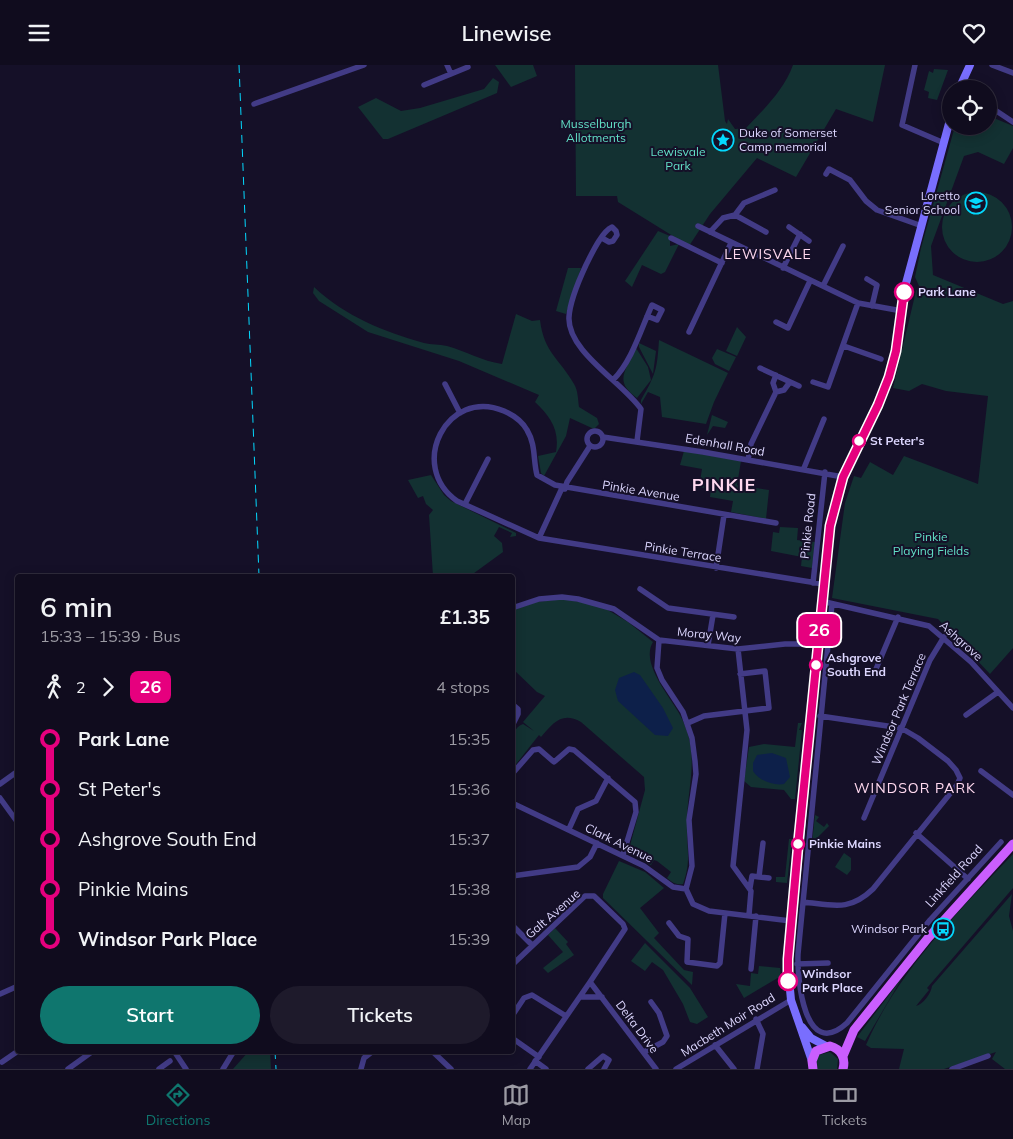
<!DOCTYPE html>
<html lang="en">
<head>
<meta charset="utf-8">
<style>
  :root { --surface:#100c1e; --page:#1e1a2b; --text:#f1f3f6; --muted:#9c9ba4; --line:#302c3c; --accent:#0f766e }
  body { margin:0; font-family:Mulish,sans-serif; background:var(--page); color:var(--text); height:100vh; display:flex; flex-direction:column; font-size:19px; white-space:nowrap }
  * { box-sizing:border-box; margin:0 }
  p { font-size:16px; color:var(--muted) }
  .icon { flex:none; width:28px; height:28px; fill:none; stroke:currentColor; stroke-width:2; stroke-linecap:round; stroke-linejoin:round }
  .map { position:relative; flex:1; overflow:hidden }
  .side { position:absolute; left:15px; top:509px; width:500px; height:480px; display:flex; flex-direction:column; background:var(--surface); border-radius:5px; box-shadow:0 2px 12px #0003,0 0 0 1px var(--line) }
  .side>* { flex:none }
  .badge { padding:0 10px; border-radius:8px; font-size:18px; line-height:32px }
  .fabs { position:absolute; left:942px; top:15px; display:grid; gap:10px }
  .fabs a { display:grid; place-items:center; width:55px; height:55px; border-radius:50%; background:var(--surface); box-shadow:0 2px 12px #0003,0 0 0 1px var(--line); font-size:25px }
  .map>.badge { position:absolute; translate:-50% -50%; box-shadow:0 0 0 2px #fff }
  .legs { display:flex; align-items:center; gap:8px; height:55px; padding:0 25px; font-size:16px }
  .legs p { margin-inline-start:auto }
  .overview { display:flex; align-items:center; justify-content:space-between; height:85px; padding:0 25px }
  h1 { font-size:28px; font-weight:600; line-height:38px }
  .action { display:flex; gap:10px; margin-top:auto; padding:10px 25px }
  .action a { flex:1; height:58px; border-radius:30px; background:var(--accent); color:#fff; font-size:20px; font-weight:600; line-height:58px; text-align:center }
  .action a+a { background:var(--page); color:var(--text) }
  ul { padding:0 25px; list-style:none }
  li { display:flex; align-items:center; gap:18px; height:50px; font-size:19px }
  li i { display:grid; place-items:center; width:8px; height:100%; margin:0 6px; background:currentColor }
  li i::after { content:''; width:12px; height:12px; margin:-6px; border:4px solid; border-radius:50%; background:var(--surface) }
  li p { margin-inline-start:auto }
  li:first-child i { background:linear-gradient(#0000 50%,currentColor 0) }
  li:last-child i { background:linear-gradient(currentColor 50%,#0000 0) }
  header { display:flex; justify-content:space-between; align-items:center; height:65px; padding:0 25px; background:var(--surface); font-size:22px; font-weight:600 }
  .tab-bar { display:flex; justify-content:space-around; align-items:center; height:70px; border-top:1px solid var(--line); background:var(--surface); font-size:14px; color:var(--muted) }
  .tab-bar a { display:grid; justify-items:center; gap:2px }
  .tab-bar .active { color:var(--accent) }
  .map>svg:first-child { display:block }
  .green { fill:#133132 }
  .water { fill:#0d204a }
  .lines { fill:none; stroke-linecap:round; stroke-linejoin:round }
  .street { stroke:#423b86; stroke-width:5.5 }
  .secondary { stroke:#796efe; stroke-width:8 }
  .primary { stroke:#ca5efe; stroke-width:9 }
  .rail { stroke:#04d9fe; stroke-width:1; stroke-dasharray:8 6; stroke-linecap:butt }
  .line-1-casing { stroke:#fff; stroke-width:11 }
  .line-1 { stroke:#e6007e; stroke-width:8 }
  .stop-1-dot { fill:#fff; stroke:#e6007e; stroke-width:2.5 }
  .labels { text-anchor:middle; stroke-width:4; stroke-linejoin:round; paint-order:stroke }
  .park-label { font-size:12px; fill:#62e0c7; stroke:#151028 }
  .poi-label { font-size:12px; fill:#ddd7ff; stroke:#151028; text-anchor:end }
  .stop-label { font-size:12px; font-weight:bold; fill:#ddd7ff; stroke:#151028; text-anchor:start }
  .street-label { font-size:12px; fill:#ddd7ff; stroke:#151028 }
  .neighbourhood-label { font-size:14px; letter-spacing:1px; fill:#ffd9ef; stroke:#151028 }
  .district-label { font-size:18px; font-weight:bold; letter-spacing:1px; fill:#ffd9ef; stroke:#151028 }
</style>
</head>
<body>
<header><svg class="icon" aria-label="menu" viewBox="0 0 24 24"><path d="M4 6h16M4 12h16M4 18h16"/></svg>Linewise<svg class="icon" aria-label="heart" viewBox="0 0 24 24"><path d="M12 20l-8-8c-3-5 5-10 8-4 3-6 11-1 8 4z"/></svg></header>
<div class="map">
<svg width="1013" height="1004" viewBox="0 0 1013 1004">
  <rect width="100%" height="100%" fill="#151028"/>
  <path class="green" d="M 495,0 L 533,0 L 537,11 L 511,22 Z
    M 575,0 L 718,0 L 725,56 L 727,59 L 728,54 L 735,64 L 746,63 C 764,44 784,25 793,0 L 885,0 L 873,57 L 836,44 L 796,112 L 757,93 L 710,149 L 689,181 L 618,137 L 617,131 L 576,131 Z
    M 934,4 L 948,5 L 937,35 L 928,33 L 929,27 L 924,25 L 929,6 L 933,8 Z
    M 493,13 L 499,17 L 497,28 L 388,74 L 383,74 L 358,42 L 376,33 L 401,46 L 420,43 L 484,24 Z
    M 989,51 L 1013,61 L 1013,83 L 1004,99 L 978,87 L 964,91 L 931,181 L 933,210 L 1003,239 L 1013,236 L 1013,583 L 990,609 L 938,554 L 832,533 L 845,438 L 854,411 L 861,413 L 870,397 L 893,410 L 904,391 L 978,419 L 988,331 L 946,326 L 922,319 L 909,326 L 893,323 L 916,226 L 919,221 L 915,212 L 921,183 L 955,61 L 989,61 Z
    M942 162a35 35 0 1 1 70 0a35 35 0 1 1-70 0Z
    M 658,166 L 670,171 L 670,181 L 679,179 L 665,207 L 661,209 L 642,200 L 632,222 L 625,216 Z
    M 568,203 L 581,203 L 566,249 L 556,246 Z
    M 314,222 C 346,252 383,266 424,278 C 431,280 439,279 447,281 C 465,286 482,296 502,299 L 516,249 L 532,256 L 540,255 C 544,288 560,294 574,319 C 578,325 578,335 579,342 L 597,353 L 599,359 L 594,364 L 570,353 L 566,371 L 544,411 L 541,408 L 538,391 L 556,387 C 560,365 550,351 535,337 L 539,330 L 459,296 L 368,267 L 319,236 L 313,228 Z
    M 737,262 L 746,272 L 737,291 L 726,286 Z
    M 659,275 L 728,308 L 714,337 L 706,359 L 662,352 L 660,332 L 648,327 L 641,339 L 641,335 C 656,309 657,305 659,275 Z
    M 639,278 L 656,286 L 653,309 L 639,282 Z
    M 636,283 L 648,302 L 651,315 L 637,333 C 613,316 626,306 636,283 Z
    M 717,284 L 736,292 L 729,306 L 715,299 L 712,293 Z
    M 712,350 L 728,357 L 725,363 L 713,361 L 707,370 Z
    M 684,386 L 741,396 L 737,420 L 769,425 L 766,454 L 731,447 L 733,436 L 710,432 L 711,424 L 699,422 L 702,404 L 680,400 Z
    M 431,410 L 444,430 L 451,436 L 516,468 L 516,471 L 510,472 L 512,468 L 499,462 L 494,471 L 502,478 L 503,487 L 470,511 L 433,511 L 429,450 L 433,445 L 426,439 L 423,431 L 418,433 L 408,415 Z
    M 780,462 L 798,463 L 797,475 L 815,477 L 812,503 L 801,501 L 802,492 L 771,486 L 773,467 L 779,468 Z
    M 564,534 L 601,541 L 628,557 L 653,577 C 639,600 674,635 683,656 C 700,693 687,721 687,758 C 686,783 692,794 683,819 C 676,820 673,818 667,813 L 671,807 L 657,796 L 654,795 L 651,800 L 628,788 L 645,725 L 644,712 L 581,657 C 562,646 553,658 541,672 L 539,670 L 513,703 C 513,688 507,665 523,659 L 534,666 L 523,657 L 545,631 L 537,627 L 513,604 L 513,545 L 536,537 Z
    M 798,658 L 802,658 L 799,665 L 802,665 L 795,734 L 791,734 L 784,725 L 751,722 L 744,716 L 749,682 L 764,679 L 795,682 Z
    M 815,750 L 819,752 L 816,756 L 824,762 L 827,758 L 829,761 L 812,778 Z
    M 789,774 L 792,774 L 787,818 L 776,817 L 776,812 L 785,812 Z
    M 844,788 L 851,793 L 851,805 L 847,810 L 835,802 Z
    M 1013,789 L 1013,823 L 927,923 L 929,925 L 916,941 C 923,939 931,929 932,921 L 1012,829 L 1009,851 L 1013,866 L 1013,1004 L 1005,1004 L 992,994 L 996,987 L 944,1004 L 899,1004 L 904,984 L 871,983 L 866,980 C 898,906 958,847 1013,789 Z
    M 619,796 L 645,807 L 664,823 L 640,843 L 659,868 L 654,873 L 684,905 L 693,907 L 692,920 L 603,833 L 603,829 Z
    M 555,863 L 568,877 L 566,879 L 574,890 L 548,908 L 543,903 L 563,887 L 548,870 Z
    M 645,878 L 690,923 L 708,952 L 697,959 L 690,957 L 683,939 L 663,905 L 652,897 L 645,906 L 631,896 Z
    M 759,901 L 780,903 L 781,911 L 744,933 L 736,919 L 750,921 L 751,908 L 758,909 Z
    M 902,913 L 865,976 L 857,972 Z
    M 249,986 L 270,986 L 271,1004 L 233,1004 Z
    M 830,987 L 838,994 L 837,1004 L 818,1004 L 816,995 L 819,990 Z"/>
  <path class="water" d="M 634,607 L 640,610 L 663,643 L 673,663 L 668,671 L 655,670 L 618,636 L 615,625 L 619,613 Z
    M 772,688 L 786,693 L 790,712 L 784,719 C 774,721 759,716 753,706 L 753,698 L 757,690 Z"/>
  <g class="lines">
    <path class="street" d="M 447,0 L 451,9
      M 915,0 L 902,60 L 944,78
      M 992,0 L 1013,8
      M 424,20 L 468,2
      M 254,39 L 364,0
      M 989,41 L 1013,57
      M 826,109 L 829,104 L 850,115 L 866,136 L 877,145 L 922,161
      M 735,150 L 766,167
      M 698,161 L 858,238 L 902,246
      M 789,162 L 809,176
      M 710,167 L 723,153 L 735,150 L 744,138 L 775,125
      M 602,173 L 609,177 L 613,176 L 617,170 L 616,166 L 612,162 C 602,166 591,190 586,200 C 579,215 570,235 569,252 C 567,286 622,317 641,344 L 637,376
      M 671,173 L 722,198
      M 783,203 L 800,169
      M 867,214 L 877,220 L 872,241
      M 823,221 L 843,181
      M 776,257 L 788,263 L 810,216
      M 689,267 L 731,178
      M 844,281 L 881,294
      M 760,303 L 799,321
      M 613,315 C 632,296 641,264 652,240 L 662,245 L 657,255 L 647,251
      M 813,317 L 828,322 L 858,238
      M 445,319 L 460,348
      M 776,327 L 784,325 L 790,317
      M587 374a8 8 0 1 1 16 0a8 8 0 1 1-16 0Z
      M 603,372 L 703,387 L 843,412
      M 748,395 L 751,379 L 776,327 L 773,318 L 776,310
      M 804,403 L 824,354
      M 565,424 L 567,417 L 590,381
      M 465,439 L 488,394
      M 776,458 L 555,420 L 537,410 C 533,395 536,380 527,365 C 522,356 513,350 504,346 C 447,322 407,401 457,436 L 539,473 L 823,519
      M 539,473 L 562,423
      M 716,503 L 724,450
      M 813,518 L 825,407
      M 640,524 L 668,543 L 734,552
      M 821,536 L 929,561 L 971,597 L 1013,643
      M 832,539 L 798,889 C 797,913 804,997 847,958 L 930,855 L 1001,777
      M 512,543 L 539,534 L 562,532 L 578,534 L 614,544 L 659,575 L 738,584 L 785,579 L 818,579
      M 659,575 L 657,603 L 662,615 L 683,647 L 692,673 L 695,696 L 696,709 L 689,755 L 692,801 L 686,824 L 693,839 L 709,846 L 791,856
      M 708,580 L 713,550
      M 738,584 L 747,665 L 733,801 L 751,826 L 749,850
      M 876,604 L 898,552
      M 512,639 L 518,644 L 518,649 L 512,661
      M 966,650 L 998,627
      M 688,658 L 704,651 L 769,643 L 765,606 L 740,609
      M 981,706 L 1013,730
      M 512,709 L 533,685 L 539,684 L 554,697 L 569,684 L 574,685 L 635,737 L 636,747 L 623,790
      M 0,719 L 18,706
      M 0,733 L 18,758
      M 512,738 L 644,801 L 673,822 L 686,824
      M 864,753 L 930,595 L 944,572
      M 569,764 L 578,744 L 596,736 L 608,713
      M 916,768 L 968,814
      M 512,811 L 578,802 L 590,792 L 597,778
      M 759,812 L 769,813
      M 750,823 L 752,811 L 759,812 L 763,778
      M 803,837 C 833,840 849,847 873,824 L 957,720 L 960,713 L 956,705 L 948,696 L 918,673 L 901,663 L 820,651
      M 669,858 L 679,871 L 688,874 L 687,897 L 717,901 L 720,898 L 725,848
      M 512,860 L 532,880
      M 17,898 L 18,899
      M 797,899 L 828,898
      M 512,900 L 585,831 L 594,831 L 623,859 L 625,864 L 590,917
      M 751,904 L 756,851
      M 0,929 L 18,921
      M 580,932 L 602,932
      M 512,951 L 524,933 L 532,930 L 566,951
      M 756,954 L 763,969 L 757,1004
      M 512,973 L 539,992
      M 715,980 L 734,1004
      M 174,986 L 186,1004
      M 432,986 L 451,1004
      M 644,987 L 663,977 L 667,971 L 659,948 L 651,937
      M 535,996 L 546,1004
      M 2,997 L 18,986
      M 68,1004 L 93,986
      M 159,1004 L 170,996
      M 223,1004 L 234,986
      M 361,1004 L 364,993 L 373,986
      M 530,1004 L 590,917 L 656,1004
      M 588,1004 L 603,991 L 609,995 L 604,1004
      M 676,1004 L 791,935
      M 952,1004 L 988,991"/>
    <path class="secondary" d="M 959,24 L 970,0
      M 802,962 L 811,973 L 826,981
      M 812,996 L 791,935 L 788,904 L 829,461 L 843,412 L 878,340 L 889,312 L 896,286 L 905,222 L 951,51"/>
    <path class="primary" d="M 843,991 L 854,965 L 928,873 L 1013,779
      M 813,1004 L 812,996 L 816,986 L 830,981 C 841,984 846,993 843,1004"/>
    <path class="rail" d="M 239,0 L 259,511
      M 275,986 L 276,1004"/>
  </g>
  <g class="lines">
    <g class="line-1-casing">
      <path id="line-1" d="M 788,916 L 788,894 L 799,771 L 830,461 L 843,412 L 878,340 L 889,312 L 896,286 L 904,227"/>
    </g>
    <use href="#line-1" class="line-1"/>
  </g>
  <defs>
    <g id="sight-ring" transform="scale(1.125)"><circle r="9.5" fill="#151028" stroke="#04d9fe" stroke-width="1.5"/><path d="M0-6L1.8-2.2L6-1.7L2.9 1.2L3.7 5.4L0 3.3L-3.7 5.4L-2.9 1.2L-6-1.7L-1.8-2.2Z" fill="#04d9fe"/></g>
    <g id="school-ring" transform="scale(1.125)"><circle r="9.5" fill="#151028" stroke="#04d9fe" stroke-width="1.5"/><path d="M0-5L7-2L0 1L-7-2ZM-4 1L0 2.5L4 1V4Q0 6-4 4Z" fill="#04d9fe"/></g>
    <g id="bus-ring" transform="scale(1.125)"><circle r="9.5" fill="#151028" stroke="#04d9fe" stroke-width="1.5"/><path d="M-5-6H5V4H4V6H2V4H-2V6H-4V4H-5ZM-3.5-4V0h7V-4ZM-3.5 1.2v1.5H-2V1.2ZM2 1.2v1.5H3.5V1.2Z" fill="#04d9fe"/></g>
  </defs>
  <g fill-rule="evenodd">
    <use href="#sight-ring" x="723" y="75"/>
    <use href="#school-ring" x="976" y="138"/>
    <use href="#bus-ring" x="943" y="864"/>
  </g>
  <g class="stop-1-dot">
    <circle cx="904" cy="227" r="9"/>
    <circle cx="859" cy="376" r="6"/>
    <circle cx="816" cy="600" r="6"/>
    <circle cx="798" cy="779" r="6"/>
    <circle cx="788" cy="916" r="9"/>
  </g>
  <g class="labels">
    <g class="park-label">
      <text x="596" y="63">Musselburgh<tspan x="596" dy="14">Allotments</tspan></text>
      <text x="678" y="91">Lewisvale<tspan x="678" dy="14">Park</tspan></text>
      <text x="931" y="476">Pinkie<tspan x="931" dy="14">Playing Fields</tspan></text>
    </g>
    <g class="poi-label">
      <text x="739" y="72" text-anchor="start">Duke of Somerset<tspan x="739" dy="14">Camp memorial</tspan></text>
      <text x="960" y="135">Loretto<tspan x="960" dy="14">Senior School</tspan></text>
      <text x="927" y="868">Windsor Park</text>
    </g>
    <g class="stop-label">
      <text x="918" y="231">Park Lane</text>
      <text x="870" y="380">St Peter's</text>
      <text x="827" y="597">Ashgrove<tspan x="827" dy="14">South End</tspan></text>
      <text x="809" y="783">Pinkie Mains</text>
      <text x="802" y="913">Windsor<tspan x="802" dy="14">Park Place</tspan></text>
    </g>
    <g class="street-label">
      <text transform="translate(725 380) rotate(10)" y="4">Edenhall Road</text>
      <text transform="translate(641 426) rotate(9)" y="4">Pinkie Avenue</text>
      <text transform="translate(808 461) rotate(-84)" y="4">Pinkie Road</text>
      <text transform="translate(683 487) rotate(9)" y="4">Pinkie Terrace</text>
      <text transform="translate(709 570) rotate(6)" y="4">Moray Way</text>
      <text transform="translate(961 576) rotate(42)" y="4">Ashgrove</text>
      <text transform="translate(899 644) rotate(-67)" y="4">Windsor Park Terrace</text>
      <text transform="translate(619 778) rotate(26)" y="4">Clark Avenue</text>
      <text transform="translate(954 811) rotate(-48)" y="4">Linkfield Road</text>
      <text transform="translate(553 849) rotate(-41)" y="4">Galt Avenue</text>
      <text transform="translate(728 960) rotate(-32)" y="4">Macbeth Moir Road</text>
      <text transform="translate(637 962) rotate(53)" y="4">Delta Drive</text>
    </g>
    <g class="neighbourhood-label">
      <text x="768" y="194">LEWISVALE</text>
      <text x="915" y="728">WINDSOR PARK</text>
    </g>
    <g class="district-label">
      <text x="724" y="426">PINKIE</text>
    </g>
  </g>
</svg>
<div class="fabs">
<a><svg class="icon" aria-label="locate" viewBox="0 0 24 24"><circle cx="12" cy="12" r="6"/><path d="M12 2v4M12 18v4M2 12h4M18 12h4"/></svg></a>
</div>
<b class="badge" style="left:819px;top:565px;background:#e6007e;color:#fff">26</b>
<section class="side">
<div class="overview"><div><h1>6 min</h1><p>15:33 – 15:39 · Bus</p></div><b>£1.35</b></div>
<div class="legs"><svg class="icon" aria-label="walk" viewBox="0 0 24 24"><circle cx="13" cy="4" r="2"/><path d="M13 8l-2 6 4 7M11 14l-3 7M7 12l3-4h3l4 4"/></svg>2<svg class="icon" aria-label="forward" viewBox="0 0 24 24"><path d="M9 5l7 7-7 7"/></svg><b class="badge" style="background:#e6007e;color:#fff">26</b><p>4 stops</p></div>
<ul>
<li><i style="color:#e6007e"></i><b>Park Lane</b><p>15:35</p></li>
<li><i style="color:#e6007e"></i><span>St Peter's</span><p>15:36</p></li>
<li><i style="color:#e6007e"></i><span>Ashgrove South End</span><p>15:37</p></li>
<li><i style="color:#e6007e"></i><span>Pinkie Mains</span><p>15:38</p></li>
<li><i style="color:#e6007e"></i><b>Windsor Park Place</b><p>15:39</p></li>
</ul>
<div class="action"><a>Start</a><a>Tickets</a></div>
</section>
</div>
<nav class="tab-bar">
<a class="active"><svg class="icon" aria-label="directions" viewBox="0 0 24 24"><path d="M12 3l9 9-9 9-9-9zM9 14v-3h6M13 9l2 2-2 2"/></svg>Directions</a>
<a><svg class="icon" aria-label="map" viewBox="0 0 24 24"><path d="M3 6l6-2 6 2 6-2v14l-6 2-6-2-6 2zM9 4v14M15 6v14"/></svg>Map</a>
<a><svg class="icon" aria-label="tickets" viewBox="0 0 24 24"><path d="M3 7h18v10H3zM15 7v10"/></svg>Tickets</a>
</nav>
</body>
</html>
